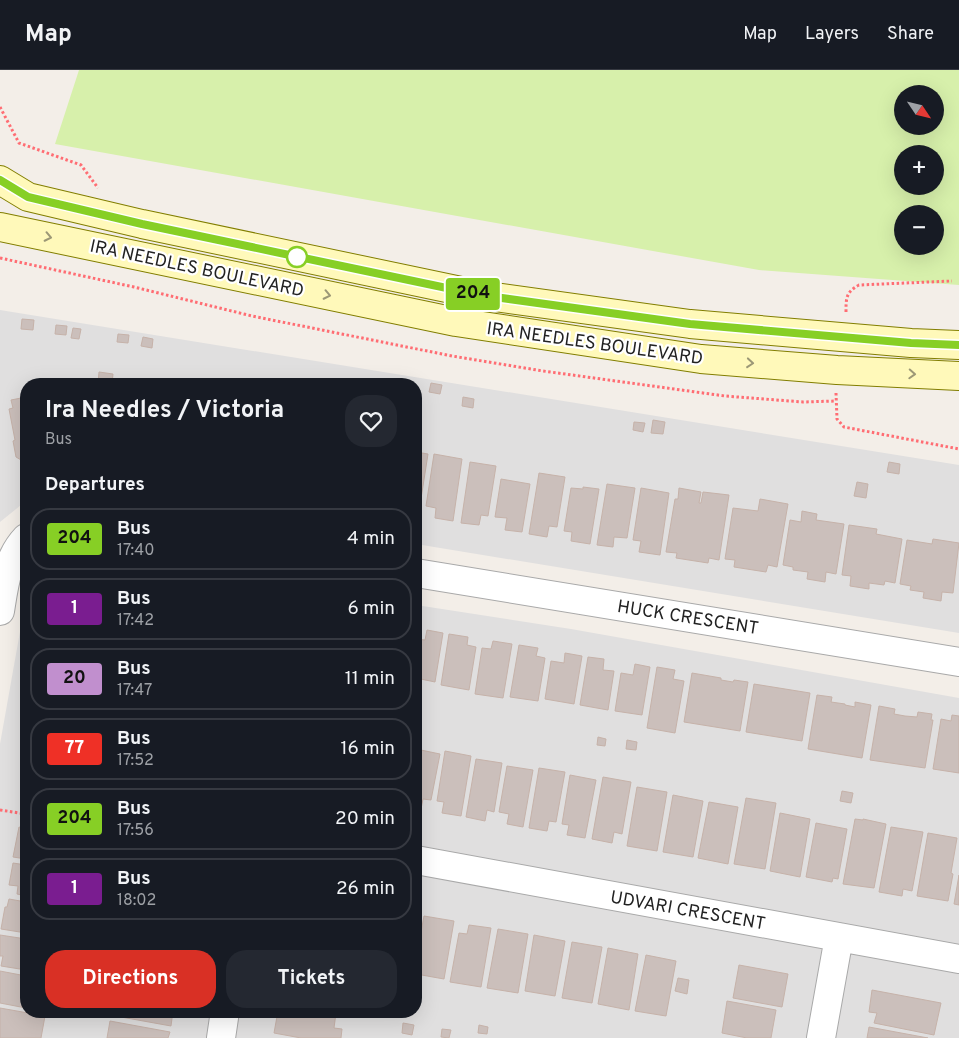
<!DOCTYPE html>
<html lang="en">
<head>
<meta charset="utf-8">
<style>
  :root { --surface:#171b24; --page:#242831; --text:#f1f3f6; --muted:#9ea1a6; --line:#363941; --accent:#d93025 }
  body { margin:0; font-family:Overpass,sans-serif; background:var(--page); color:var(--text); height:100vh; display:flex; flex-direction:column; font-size:19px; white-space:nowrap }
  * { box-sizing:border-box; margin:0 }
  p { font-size:16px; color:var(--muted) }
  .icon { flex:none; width:28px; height:28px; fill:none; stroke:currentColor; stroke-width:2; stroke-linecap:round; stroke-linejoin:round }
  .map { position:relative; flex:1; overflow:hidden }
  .side { position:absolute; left:20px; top:308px; width:402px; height:640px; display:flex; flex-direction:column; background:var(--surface); border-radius:20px; box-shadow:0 5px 20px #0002 }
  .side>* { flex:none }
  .badge { padding:0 10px; border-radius:4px; font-size:18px; line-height:32px }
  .needle { width:32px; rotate:125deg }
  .fabs { position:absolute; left:894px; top:15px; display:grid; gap:10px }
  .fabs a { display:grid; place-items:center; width:50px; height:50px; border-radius:50%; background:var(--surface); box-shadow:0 5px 20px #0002; font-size:25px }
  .map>.badge { position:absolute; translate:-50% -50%; box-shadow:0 0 0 2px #fff }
  h2 { padding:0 25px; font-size:19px; line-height:45px }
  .round { display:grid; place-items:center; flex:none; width:52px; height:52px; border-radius:20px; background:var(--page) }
  .head { display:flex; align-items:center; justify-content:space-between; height:85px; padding:0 25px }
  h1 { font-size:24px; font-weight:700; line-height:38px }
  .action { display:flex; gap:10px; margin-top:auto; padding:10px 25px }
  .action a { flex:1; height:58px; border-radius:20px; background:var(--accent); color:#fff; font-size:20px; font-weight:700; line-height:58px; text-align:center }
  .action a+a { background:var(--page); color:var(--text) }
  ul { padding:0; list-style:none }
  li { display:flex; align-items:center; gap:15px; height:62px; margin:0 10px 8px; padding:0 15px; border:2px solid var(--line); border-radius:20px }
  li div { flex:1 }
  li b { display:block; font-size:19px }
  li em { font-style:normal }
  li .badge { min-width:55px; font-weight:700; text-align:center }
  header { display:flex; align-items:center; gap:30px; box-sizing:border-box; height:70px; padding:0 25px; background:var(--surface); border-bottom:1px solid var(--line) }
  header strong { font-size:24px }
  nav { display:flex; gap:28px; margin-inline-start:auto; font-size:18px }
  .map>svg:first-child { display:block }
  .residential { fill:#e0dfdf }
  .grass { fill:#d7f0ab; fill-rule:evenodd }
  .building { fill:#cbbfbb; stroke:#c6b2a9 }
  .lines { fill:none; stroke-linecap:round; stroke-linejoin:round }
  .minor-casing { stroke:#a9a9a9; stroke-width:30 }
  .secondary-casing { stroke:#827e00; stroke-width:30 }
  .path { stroke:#ff6d73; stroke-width:3; stroke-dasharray:2.5 2.5; stroke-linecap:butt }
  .minor { stroke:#fff; stroke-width:28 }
  .secondary { stroke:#fff9ba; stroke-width:28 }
  .oneway { stroke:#9c9876 }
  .line-casing { stroke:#fff; stroke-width:11 }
  .line { stroke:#87cf25; stroke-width:8 }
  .stop-dot { fill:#fff; stroke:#87cf25; stroke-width:2.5 }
  .labels { text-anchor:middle; stroke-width:4.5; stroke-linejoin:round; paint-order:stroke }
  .street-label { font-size:18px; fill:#222; stroke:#fff }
</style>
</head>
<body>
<header>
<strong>Map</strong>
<nav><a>Map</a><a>Layers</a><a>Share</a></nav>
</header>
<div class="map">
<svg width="959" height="968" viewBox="0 0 959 968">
  <rect width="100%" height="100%" fill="#f3eee8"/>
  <path class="residential" d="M 0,240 L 959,395 L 959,563 L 416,474 L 416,314 L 26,314 L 26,431 L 0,452 Z
    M 26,528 L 26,941 L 416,941 L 416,535 L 571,559 L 959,628 L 959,968 L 0,968 L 0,674 Z"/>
  <path class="grass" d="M 79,0 L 959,0 L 959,215 L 759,200 L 55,74 ZM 902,24 L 935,24 L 935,56 L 902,56 ZM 902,84 L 935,84 L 935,116 L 902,116 ZM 902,144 L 935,144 L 935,176 L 902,176 Z"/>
  <path class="building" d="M 22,249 L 34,250 L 33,260 L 21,259 Z
    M 56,255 L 67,256 L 66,265 L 55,264 Z
    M 73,258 L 81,259 L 79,269 L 71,268 Z
    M 118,264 L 129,265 L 128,273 L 117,272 Z
    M 143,267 L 153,269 L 152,278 L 141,276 Z
    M 99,302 L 113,304 L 112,314 L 98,314 Z
    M 431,313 L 442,315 L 440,324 L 429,322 Z
    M 26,327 L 26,389 L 21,390 L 16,387 L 13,371 L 15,370 L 9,339 L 13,338 L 11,330 Z
    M 463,327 L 474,329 L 473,338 L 462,336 Z
    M 653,350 L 665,352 L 663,364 L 651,363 Z
    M 634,352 L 645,353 L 643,362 L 633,360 Z
    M 416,382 L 428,384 L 420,435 L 416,434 Z
    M 434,384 L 462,389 L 453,451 L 435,448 L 436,438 L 426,436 Z
    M 470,392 L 496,396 L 488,446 L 481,445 L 479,455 L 461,453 Z
    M 889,392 L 900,394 L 899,404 L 887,402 Z
    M 539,403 L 565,407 L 557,457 L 549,456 L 547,467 L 529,464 Z
    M 501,409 L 530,414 L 522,462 L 505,460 L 507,448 L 495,447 Z
    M 857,412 L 868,414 L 866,428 L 854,426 Z
    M 607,414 L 635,418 L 627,468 L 614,467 L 613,477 L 597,475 Z
    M 583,417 L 599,419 L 590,474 L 571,471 L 572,462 L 564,461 L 571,418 L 583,419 Z
    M 641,418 L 669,423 L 660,485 L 639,482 L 641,471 L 633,470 Z
    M 679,418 L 701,422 L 699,433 L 701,433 L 703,422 L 729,425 L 719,490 L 709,488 L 708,493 L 676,488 L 677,483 L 666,482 L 675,429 L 678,429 Z
    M 760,429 L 788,434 L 777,497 L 768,495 L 766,502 L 734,497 L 735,490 L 725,489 L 733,438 L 758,441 Z
    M 802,441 L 817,444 L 816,450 L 844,454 L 836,504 L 826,502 L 825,512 L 807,509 L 808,502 L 793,500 L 793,497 L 783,495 L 790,450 L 801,452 Z
    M 849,455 L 877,459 L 876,464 L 902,469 L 895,513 L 885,511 L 884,515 L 869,513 L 869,519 L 850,516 L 851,506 L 842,505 Z
    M 933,469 L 959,473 L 953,523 L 942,522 L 941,531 L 923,528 L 924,522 L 910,520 L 911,516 L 900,514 L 907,470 L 932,474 Z
    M 427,560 L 443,563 L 435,612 L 416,608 L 416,569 L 425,570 Z
    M 449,564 L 468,567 L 467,575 L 476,577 L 469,620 L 441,615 Z
    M 493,571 L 512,574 L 503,628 L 475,624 L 482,578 L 491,579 Z
    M 519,575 L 538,578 L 536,586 L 545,588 L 538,631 L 510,627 Z
    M 565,583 L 582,586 L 574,634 L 545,629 L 551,591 L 564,593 Z
    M 588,587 L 604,589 L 603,600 L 614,601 L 608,640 L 580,635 Z
    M 635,594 L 650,597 L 642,645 L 615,641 L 621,603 L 633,605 Z
    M 657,597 L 675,600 L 673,609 L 684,611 L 675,663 L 647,658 Z
    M 692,603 L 721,608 L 721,610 L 733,612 L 734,610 L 748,612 L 740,661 L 684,652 Z
    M 754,614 L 810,623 L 802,671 L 746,662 Z
    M 817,625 L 832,627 L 831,632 L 845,634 L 845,635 L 855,637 L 855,632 L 871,635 L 862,688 L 808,679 Z
    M 879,636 L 895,639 L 894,644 L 905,646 L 917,647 L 918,642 L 932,644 L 931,650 L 933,650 L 925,698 L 870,690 Z
    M 952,645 L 959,646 L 959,703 L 933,699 L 941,649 L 951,651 Z
    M 598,667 L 606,669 L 605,676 L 597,675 Z
    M 627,670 L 637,672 L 636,680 L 626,679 Z
    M 416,679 L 440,684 L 431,730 L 423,729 L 421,739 L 416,738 Z
    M 445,681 L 471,686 L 461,746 L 442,743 L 444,732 L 437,731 Z
    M 476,689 L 502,693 L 494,742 L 487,740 L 485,751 L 466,747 Z
    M 507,696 L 533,700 L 523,757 L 507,754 L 509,744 L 499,742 Z
    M 539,698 L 565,702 L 556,752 L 549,751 L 547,761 L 529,758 Z
    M 570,705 L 596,710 L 585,768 L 567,765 L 569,755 L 562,754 Z
    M 603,707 L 631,712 L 622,764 L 614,762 L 612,773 L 592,769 Z
    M 637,717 L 667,722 L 657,781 L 627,776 Z
    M 842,721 L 853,723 L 851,733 L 840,731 Z
    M 673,725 L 703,731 L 693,787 L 663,782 Z
    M 746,728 L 776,733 L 765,799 L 734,794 Z
    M 709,732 L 738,737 L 728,794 L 698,788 Z
    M 780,743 L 810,749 L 800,807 L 770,801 Z
    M 855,749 L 863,750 L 863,749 L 886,754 L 874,818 L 843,814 Z
    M 816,753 L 847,759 L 838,809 L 833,808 L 832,812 L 806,807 Z
    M 19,757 L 26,759 L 26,789 L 13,787 Z
    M 891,757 L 923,762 L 912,821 L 903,819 L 902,826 L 879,822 Z
    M 928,763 L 957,768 L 951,803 L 953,804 L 948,831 L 917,826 Z
    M 13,793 L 26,795 L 26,826 L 17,824 L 18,816 L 9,815 Z
    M 959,805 L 959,835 L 954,834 Z
    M 9,829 L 26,832 L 26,863 L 1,859 L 5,837 L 7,837 Z
    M 424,846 L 454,851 L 444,909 L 416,904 L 416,889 Z
    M 469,855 L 491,858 L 481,917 L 450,912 L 459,863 L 467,864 Z
    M 498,859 L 528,864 L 518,923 L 487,918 Z
    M 0,865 L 26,869 L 26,900 L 1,896 L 3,886 L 0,886 Z
    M 534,865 L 565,871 L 555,926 L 525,921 Z
    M 572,872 L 602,877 L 592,933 L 562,928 Z
    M 608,878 L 638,884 L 629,940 L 598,934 Z
    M 646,885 L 676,891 L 666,946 L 635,941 Z
    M 739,895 L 788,904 L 782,937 L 733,928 Z
    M 0,901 L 26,906 L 26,938 L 0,933 Z
    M 678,908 L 689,910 L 687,924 L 675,921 Z
    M 872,920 L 941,933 L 934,965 L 874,953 L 877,943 L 869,942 Z
    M 727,931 L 776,940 L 771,968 L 747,968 L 722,963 Z
    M 0,938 L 45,946 L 41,968 L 0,968 Z
    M 110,941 L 173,941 L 171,956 L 110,945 Z
    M 278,941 L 328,941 L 336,943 L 334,958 L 342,959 L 341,968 L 301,968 L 274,963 Z
    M 110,951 L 170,962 L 168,968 L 107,968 Z
    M 403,953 L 414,955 L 412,965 L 402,963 Z
    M 479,955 L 488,957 L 487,964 L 478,963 Z
    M 869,957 L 928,968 L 867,968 Z
    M 442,959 L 451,960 L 449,968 L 441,967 Z"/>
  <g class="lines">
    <g class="minor-casing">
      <path id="minor" d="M 416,503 L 959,592
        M 0,541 C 4,516 7,488 26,468
        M 416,790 L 959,889
        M 221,968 L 225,941
        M 821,968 L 839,867"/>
    </g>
    <g class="secondary-casing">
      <path id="secondary" d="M 0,110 L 28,127 L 142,154 L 480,225 L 690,254 L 911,273 L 959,275
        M 0,157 L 456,252 L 701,289 L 837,300 L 959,306"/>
    </g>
    <path class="path" d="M 0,37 L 19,73 L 81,95 L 98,118
      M 0,188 L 134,217 L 252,246 L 452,286 L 543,301 L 725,326 L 803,332 L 836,331
      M 846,242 C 846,228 846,222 859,215 L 952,211
      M 836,323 L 837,349 L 844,357 L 959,379
      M 0,740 L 26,744"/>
    <use href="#minor" class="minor"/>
    <use href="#secondary" class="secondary"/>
  </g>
  <defs><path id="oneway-chevron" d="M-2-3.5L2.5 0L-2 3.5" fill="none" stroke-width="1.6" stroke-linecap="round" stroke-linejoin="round" transform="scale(1.25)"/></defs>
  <g class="oneway">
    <use href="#oneway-chevron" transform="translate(48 167) rotate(12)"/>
    <use href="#oneway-chevron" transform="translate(327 225) rotate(12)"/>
    <use href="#oneway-chevron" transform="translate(750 293) rotate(5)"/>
    <use href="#oneway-chevron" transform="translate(912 304) rotate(3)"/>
  </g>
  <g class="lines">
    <g class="line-casing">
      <path id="line" d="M 0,110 L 28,127 L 142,154 L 480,225 L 690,254 L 911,273 L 959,275"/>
    </g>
    <use href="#line" class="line"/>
  </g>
  <circle class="stop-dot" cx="297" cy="187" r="10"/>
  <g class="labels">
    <g class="street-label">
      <text transform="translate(197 198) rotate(12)" y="6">IRA NEEDLES BOULEVARD</text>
      <text transform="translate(595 273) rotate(8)" y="6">IRA NEEDLES BOULEVARD</text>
      <text transform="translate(688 547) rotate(9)" y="6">HUCK CRESCENT</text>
      <text transform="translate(688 840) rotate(10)" y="6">UDVARI CRESCENT</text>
    </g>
  </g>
</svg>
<div class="fabs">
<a><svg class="needle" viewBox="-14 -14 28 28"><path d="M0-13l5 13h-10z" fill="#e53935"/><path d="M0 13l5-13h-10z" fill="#9ea1a6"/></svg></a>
<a>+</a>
<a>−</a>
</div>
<b class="badge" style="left:473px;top:224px;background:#87cf25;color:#111">204</b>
<section class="side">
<div class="head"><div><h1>Ira Needles / Victoria</h1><p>Bus</p></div><a class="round"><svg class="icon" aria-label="heart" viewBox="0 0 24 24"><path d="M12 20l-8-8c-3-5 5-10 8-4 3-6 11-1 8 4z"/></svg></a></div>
<h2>Departures</h2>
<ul>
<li><span class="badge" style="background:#87cf25;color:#111">204</span><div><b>Bus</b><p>17:40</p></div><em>4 min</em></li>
<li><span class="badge" style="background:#7a1d90;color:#fff">1</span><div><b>Bus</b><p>17:42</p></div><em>6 min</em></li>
<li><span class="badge" style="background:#c18fce;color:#111">20</span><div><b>Bus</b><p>17:47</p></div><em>11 min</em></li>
<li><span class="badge" style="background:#ef3026;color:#fff">77</span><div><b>Bus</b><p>17:52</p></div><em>16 min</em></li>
<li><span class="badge" style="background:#87cf25;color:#111">204</span><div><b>Bus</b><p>17:56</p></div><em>20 min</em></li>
<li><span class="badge" style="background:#7a1d90;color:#fff">1</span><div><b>Bus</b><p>18:02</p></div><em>26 min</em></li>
</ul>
<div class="action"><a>Directions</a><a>Tickets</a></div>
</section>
</div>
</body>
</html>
